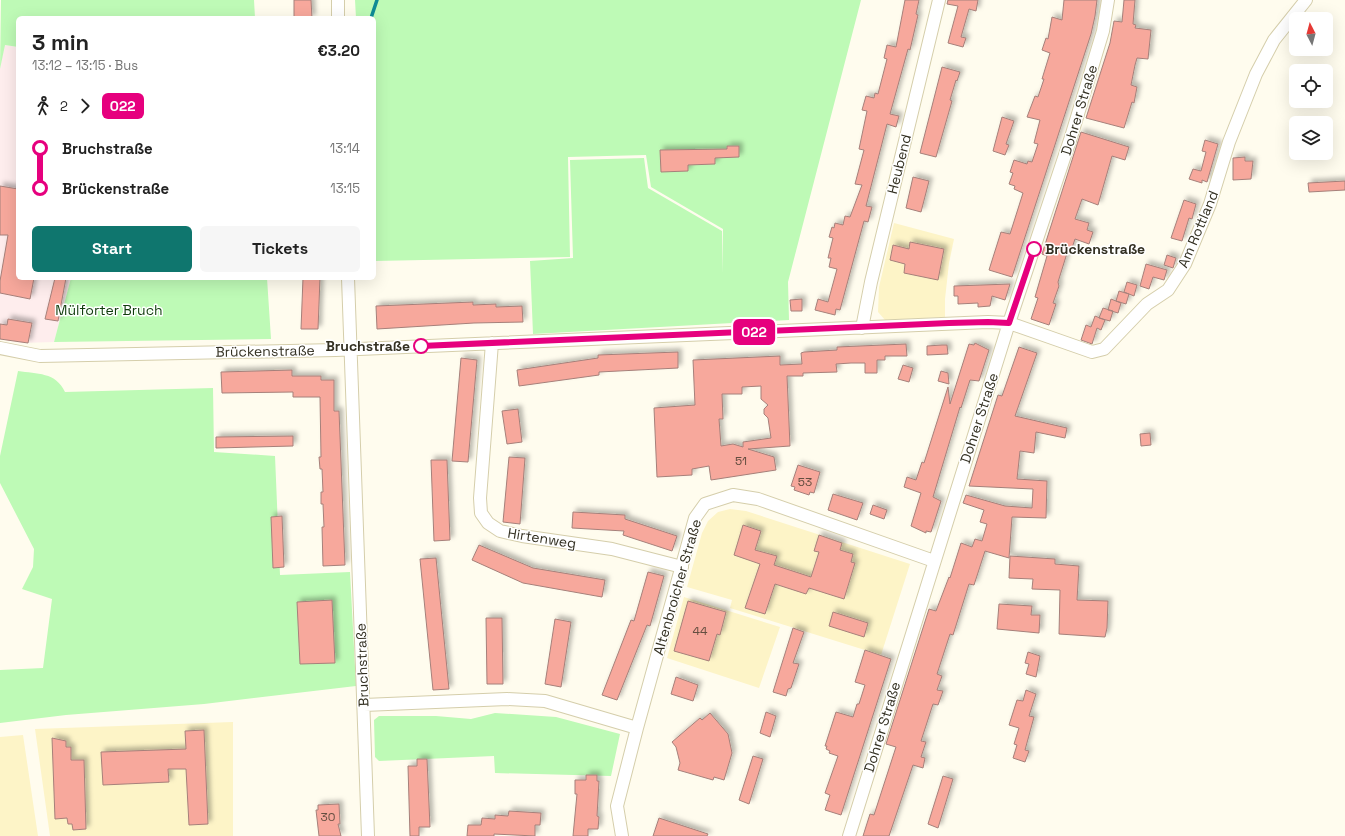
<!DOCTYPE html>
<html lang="en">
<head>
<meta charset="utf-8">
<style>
  :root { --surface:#fff; --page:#f6f6f6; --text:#222; --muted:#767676; --accent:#0f766e }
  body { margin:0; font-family:"Space Grotesk",sans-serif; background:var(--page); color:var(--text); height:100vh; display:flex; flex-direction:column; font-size:15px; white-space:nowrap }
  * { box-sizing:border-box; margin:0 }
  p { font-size:13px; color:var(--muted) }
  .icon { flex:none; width:22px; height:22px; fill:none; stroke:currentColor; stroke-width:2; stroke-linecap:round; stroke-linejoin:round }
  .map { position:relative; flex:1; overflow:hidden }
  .side { position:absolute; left:16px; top:16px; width:360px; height:264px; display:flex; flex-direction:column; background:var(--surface); border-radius:6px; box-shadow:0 4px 16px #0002 }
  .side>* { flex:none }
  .badge { padding:0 8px; border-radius:6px; font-size:14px; line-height:26px }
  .needle { width:26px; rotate:354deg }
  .fabs { position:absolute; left:1289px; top:12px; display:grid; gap:8px }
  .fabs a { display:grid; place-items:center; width:44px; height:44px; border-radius:6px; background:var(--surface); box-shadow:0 4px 16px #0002; font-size:20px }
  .map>.badge { position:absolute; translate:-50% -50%; box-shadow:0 0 0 2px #fff }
  .legs { display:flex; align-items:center; gap:6px; height:44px; padding:0 16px; font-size:13px }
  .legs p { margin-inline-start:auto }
  .overview { display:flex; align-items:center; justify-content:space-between; height:68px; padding:0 16px }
  h1 { font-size:22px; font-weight:700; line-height:30px }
  .button { display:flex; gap:8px; margin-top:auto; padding:8px 16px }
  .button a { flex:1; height:46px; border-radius:6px; background:var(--accent); color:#fff; font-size:16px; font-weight:700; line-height:46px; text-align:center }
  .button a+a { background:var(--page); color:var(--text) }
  ul { padding:0 16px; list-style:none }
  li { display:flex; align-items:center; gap:14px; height:40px; font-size:15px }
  li i { display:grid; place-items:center; width:6px; height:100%; margin:0 5px; background:currentColor }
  li i::after { content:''; width:10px; height:10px; margin:-5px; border:3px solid; border-radius:50%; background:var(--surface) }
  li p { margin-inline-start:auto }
  li:first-child i { background:linear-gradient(#0000 50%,currentColor 0) }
  li:last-child i { background:linear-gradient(currentColor 50%,#0000 0) }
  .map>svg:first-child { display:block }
  .industrial { fill:#feeded }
  .built { fill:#fdf4c7 }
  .green { fill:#befab6 }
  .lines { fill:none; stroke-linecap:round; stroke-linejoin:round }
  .stream { stroke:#0f8a95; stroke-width:3.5 }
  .building { fill:#f7a89c; stroke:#a6807a; fill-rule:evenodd; filter:url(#shadow) }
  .minor-casing { stroke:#d5ceab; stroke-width:14 }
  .minor { stroke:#fff; stroke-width:12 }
  .line-1-casing { stroke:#fff; stroke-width:9 }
  .line-1 { stroke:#e6007e; stroke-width:6 }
  .stop-1-dot { fill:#fff; stroke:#e6007e; stroke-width:2 }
  .labels { text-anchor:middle; stroke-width:3; stroke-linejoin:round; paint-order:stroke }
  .number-label { font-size:12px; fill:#644e40 }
  .street-label { font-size:14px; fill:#333022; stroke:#fff }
  .stop-label { font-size:14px; font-weight:bold; fill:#333022; stroke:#fff; text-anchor:start }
  .park-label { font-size:14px; fill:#0f3c0b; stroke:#fff }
</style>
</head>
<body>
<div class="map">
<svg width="1345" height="836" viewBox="0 0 1345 836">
  <defs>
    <filter id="shadow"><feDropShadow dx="3.5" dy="-3.5" stdDeviation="2" flood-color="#0004"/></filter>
  </defs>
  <rect width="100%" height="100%" fill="#fffcee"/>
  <path class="industrial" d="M 4,45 L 18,47 L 18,278 L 71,278 L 54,342 L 21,343 L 0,339 L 0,69 Z"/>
  <path class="built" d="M 894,223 L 954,239 L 949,263 L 945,299 L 945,317 L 885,320 L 878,312 L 879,287 Z
    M 730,509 L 746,511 L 910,564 L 881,655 L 730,608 L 732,600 L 687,587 L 702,533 L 708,521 L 718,512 Z
    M 684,597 L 780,627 L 759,688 L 667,658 Z
    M 233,722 L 233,836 L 50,836 L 35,729 Z
    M 23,735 L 38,836 L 0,836 L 0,737 Z"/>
  <path class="green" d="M 1,0 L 254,0 L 255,18 L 18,18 L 18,47 L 5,45 L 0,69 Z
    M 355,0 L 861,0 L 788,282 L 789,320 L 533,334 L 530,261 L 573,258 L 570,160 L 644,158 L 648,188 L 722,231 L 722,274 L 723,229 L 651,187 L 646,155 L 568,157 L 570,257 L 374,261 L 374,18 L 356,18 Z
    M 71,278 L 267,278 L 271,339 L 54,342 Z
    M 18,371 C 37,374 56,372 65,392 L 213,388 L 214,452 L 275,456 L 280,575 L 350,572 L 356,686 L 204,704 L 66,715 L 0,723 L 0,670 L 43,668 L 52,599 L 22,589 L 33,567 L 34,549 L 0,483 L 0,456 Z
    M 495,713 L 556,717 L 620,734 L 611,776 L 495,773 L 494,756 L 379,761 L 375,757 L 374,720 L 379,716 L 436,716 L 471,719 Z"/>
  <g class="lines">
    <path class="stream" d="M 371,18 L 377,0"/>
  </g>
  <path class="building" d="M 294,0 L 311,0 L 312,18 L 294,18 Z
    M 905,0 L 919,0 L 916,14 L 918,15 L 910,50 L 908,49 L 890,114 L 899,116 L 896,127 L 887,124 L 866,206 L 872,207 L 868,222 L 864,221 L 840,310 L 836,309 L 835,315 L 815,310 L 818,299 L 828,302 L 837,269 L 829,267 L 831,258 L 828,258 L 833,238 L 829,237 L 832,227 L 834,228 L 835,223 L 843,225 L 845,216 L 850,217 L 862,185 L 855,184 L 864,150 L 859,149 L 867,111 L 862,110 L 866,96 L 874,98 L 875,93 L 878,94 L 887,59 L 884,58 L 887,45 L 896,47 Z
    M 948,0 L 978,0 L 976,11 L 969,9 L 961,37 L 966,38 L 963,47 L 948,43 L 958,6 L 947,4 Z
    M 1064,0 L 1097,0 L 1095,16 L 1091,34 L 1012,277 L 989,270 L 1001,232 L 1010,234 L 1023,193 L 1014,189 L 1015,186 L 1009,184 L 1013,173 L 1010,172 L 1014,160 L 1027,164 L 1028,161 L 1032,162 L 1038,144 L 1034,143 L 1040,120 L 1027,117 L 1035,96 L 1038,97 L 1044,79 L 1042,79 L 1050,53 L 1042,50 L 1046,38 L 1048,39 L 1052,17 L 1062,20 Z
    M 1124,0 L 1135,0 L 1133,24 L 1136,25 L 1135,28 L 1151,30 L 1148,59 L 1137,58 L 1135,65 L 1131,85 L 1137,87 L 1134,103 L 1132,102 L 1124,128 L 1086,118 L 1110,43 L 1114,21 L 1122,22 Z
    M 942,67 L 960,72 L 957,81 L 956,80 L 950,100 L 952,101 L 936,157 L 920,153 Z
    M 1002,117 L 1014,121 L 1006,144 L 1009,145 L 1005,155 L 993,151 Z
    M 1081,132 L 1129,147 L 1125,160 L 1112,156 L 1098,205 L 1082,199 L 1075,219 L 1089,223 L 1087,230 L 1093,232 L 1089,244 L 1075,239 L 1071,251 L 1068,250 L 1058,282 L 1059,286 L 1053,303 L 1056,304 L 1049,325 L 1031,319 L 1038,298 L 1035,297 L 1047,256 L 1042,254 Z
    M 1205,140 L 1218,144 L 1207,182 L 1202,180 L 1202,183 L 1189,179 L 1193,169 L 1201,171 L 1206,152 L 1202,151 Z
    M 727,146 L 739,146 L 739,157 L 715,158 L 715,164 L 688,165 L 688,171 L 661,172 L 660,150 L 727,149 Z
    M 1245,157 L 1245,161 L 1253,161 L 1251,179 L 1233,180 L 1233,158 Z
    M 913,177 L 929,181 L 921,212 L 906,208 Z
    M 1345,181 L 1345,190 L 1309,192 L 1308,183 Z
    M 0,186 L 18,189 L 18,278 L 34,278 L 30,299 L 0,293 L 0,281 L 8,235 L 0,235 Z
    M 1184,200 L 1196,204 L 1192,219 L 1189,218 L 1182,241 L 1171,238 Z
    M 910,242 L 944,249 L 938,280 L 904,273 L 905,264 L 890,260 L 893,245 L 909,249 Z
    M 1167,255 L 1176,258 L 1173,268 L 1164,265 Z
    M 1146,264 L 1167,270 L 1164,280 L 1153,277 L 1149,289 L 1140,286 Z
    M 55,278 L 66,278 L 58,321 L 45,319 Z
    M 303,278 L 320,278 L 318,329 L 301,329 Z
    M 1127,282 L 1137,285 L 1134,296 L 1124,292 Z
    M 1010,284 L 1005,300 L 992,296 L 990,306 L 978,307 L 978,303 L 958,304 L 958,296 L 954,296 L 954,286 Z
    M 1119,291 L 1129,294 L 1126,304 L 1116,301 Z
    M 802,299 L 802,311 L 791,311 L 790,300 Z
    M 1111,299 L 1121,303 L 1118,313 L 1108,310 Z
    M 473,302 L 473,305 L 496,304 L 496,307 L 522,306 L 523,322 L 474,323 L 377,329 L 376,306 Z
    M 1103,308 L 1113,311 L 1110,321 L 1099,318 Z
    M 1095,316 L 1105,320 L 1101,330 L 1097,328 L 1092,344 L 1081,340 L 1086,325 L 1091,327 Z
    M 8,319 L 32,323 L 28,343 L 0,339 L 0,324 L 7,325 Z
    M 975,343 L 989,350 L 979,381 L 970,380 L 961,408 L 960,407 L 933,497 L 941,501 L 931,532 L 926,531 L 926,533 L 911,526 L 921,493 L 904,487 L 907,477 L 916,480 L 922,462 L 924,463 L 948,387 L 950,404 L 969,344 L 974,345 Z
    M 906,344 L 907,356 L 885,356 L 885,360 L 877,360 L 877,373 L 865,373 L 865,363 L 851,363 L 836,364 L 837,372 L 803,373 L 803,376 L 787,376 L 790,446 L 748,449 L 774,457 L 776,470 L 711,480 L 709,466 L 692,469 L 692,475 L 657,477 L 654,408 L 695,405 L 693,360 L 780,356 L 780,365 L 802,364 L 801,353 L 804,352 L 837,350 L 837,347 ZM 761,386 L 761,399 L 768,405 L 764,409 L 764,414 L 768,418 L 771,438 L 743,442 L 743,447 L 733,444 L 721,446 L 719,419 L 723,419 L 722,394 L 742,394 L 742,387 Z
    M 942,345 L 947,345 L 948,354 L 927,355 L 927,346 Z
    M 1019,347 L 1037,353 L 1015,416 L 1067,428 L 1065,438 L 1036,432 L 1034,453 L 1020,451 L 1017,479 L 1047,481 L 1046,518 L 1012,517 L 1009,558 L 985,551 L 974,585 L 969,584 L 953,635 L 950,634 L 937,674 L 942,676 L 937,690 L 943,691 L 938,705 L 933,704 L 921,741 L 926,742 L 921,757 L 925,758 L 923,768 L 913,765 L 889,836 L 863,836 L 870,814 L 874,815 L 896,747 L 886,744 L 929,609 L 936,611 L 949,577 L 950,578 L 961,543 L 972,547 L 975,539 L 982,541 L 987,524 L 980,522 L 984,510 L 963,503 L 966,495 L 1005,506 L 1032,508 L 1033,489 L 969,486 L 998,395 L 1002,396 Z
    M 678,352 L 678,368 L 599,372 L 599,375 L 519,386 L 517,370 L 598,358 L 598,355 Z
    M 461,358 L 477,360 L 468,462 L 452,461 Z
    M 903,365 L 913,368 L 909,382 L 898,379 Z
    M 292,370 L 292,376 L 321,376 L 321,380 L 334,380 L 334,411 L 339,411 L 345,565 L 323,566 L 322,527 L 324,527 L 323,504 L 321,504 L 321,492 L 323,492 L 322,469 L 320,469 L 319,457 L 321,457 L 320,397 L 293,397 L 293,392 L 222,393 L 221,372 Z
    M 941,371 L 948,373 L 949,384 L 938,381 Z
    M 518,409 L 522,442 L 507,444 L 502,411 Z
    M 1150,433 L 1151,445 L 1141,446 L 1140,434 Z
    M 293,436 L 293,446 L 216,448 L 216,437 Z
    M 509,457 L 525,458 L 520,524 L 503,522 Z
    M 431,460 L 447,460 L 450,540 L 434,541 Z
    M 798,465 L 820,472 L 814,493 L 810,492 L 809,495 L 794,490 L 795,487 L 791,486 Z
    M 833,494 L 863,503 L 857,520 L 828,510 Z
    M 873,505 L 887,510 L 884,519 L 870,514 Z
    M 573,512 L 625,515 L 625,519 L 677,536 L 672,551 L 623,535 L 624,531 L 572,528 Z
    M 282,516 L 284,567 L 273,568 L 271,517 Z
    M 743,525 L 761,531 L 755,550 L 777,556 L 774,565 L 811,577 L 819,552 L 814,551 L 819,535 L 842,543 L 840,550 L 853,554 L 851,562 L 855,563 L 844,599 L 809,588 L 806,594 L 775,584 L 765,614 L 745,608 L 760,564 L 734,555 Z
    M 479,545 L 533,568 L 605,580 L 602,597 L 523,583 L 472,560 Z
    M 1010,556 L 1055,559 L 1055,564 L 1079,566 L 1077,600 L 1108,601 L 1107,628 L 1105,637 L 1059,634 L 1060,590 L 1032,589 L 1033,579 L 1009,578 Z
    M 436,558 L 449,689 L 433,690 L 420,559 Z
    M 648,572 L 664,576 L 650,626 L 647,625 L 617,700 L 602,695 L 631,620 L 634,621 Z
    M 332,600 L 335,663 L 300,664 L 297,602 Z
    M 688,601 L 726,612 L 720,635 L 717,634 L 709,661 L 674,651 Z
    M 999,604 L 1032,606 L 1031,615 L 1040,615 L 1039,633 L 997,629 Z
    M 833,612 L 868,623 L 864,637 L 829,626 Z
    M 486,618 L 502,618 L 503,684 L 487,684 Z
    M 555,619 L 571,622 L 561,687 L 545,684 Z
    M 793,628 L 804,632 L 793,663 L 799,664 L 791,688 L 788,689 L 786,696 L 773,692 Z
    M 865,650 L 891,659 L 841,815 L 825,810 L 830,795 L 825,793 L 838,756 L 829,753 L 830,751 L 826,749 L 827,746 L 825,746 L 836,712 L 853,717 L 857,704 L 859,704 L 865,685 L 855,682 Z
    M 1028,652 L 1040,656 L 1036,677 L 1026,674 L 1029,664 L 1025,663 Z
    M 676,677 L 698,685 L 693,701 L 671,694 Z
    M 1026,690 L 1036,694 L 1029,716 L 1034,717 L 1025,750 L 1029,751 L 1025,762 L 1013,758 L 1017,745 L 1014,744 L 1019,728 L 1009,725 L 1017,700 L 1023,701 Z
    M 766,712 L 776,716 L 770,737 L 760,733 Z
    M 710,713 L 728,734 L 732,753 L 724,780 L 714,777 L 713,780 L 678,770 L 680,763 L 676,747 L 672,742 L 700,718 L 702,720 Z
    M 204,730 L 208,824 L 189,825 L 186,769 L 168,769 L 169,782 L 103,785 L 101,752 L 186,749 L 185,731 Z
    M 52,738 L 66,741 L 66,747 L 71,747 L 71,760 L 84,760 L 86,829 L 73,830 L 72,824 L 68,824 L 67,818 L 55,819 Z
    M 753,756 L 763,759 L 749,804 L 739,800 Z
    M 417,759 L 427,759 L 430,827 L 419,827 L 419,836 L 410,836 L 408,766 L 417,766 Z
    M 586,775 L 597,775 L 597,781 L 599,781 L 597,816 L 599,817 L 598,829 L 588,829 L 588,836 L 573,836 L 577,794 L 575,794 L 575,780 L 586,780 Z
    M 943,776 L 953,779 L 938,828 L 928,824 Z
    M 339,804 L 340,824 L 338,824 L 341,836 L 319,836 L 316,810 L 318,810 L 318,805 Z
    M 509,811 L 541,813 L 540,825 L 535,825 L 535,836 L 494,834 L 494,836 L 467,836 L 468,825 L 481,825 L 482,818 L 495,819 L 495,815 L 508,816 Z
    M 659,818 L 708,834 L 707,836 L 653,836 Z"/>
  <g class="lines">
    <g class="minor-casing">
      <path id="minor" d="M 338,0 L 338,18
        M 348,278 L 368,836
        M 862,328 L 871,282 L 939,0
        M 492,343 L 480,498 L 481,513 L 488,523 L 500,531 L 522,536 L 612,549 L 682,567
        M 0,348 L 40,356 L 336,350 L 988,322 L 1009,323 L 1092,352 L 1104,349 L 1147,304 L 1168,290 L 1185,264 L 1210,204 L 1229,142 L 1256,74 L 1274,40 L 1306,0
        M 364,705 L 507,699 L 545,701 L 637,728
        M 622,836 L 617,806 L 637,728 L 695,518 L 705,504 L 733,495 L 758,499 L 934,561
        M 849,836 L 1009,323 L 1071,137 L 1103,31 L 1108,0"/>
    </g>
    <use href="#minor" class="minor"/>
  </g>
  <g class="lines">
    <g class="line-1-casing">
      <path id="line-1" d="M 421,346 L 949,323 L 988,322 L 1009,323 L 1034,249"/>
    </g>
    <use href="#line-1" class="line-1"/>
  </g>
  <g class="stop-1-dot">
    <circle cx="1034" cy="249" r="7"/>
    <circle cx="421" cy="346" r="7"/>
  </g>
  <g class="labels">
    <g class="number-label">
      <text x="741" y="465">51</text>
      <text x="805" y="486">53</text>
      <text x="700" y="635">44</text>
      <text x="328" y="821">30</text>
    </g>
    <g class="street-label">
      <text transform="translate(1079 110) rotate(-73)" y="5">Dohrer Straße</text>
      <text transform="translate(899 164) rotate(-76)" y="5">Heubend</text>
      <text transform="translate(1198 229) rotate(-67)" y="5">Am Rottland</text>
      <text transform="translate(265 351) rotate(-1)" y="5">Brückenstraße</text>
      <text transform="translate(979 418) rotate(-72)" y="5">Dohrer Straße</text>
      <text transform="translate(542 538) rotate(9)" y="5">Hirtenweg</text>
      <text transform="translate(677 587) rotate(-74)" y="5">Altenbroicher Straße</text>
      <text transform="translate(362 665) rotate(-92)" y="5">Bruchstraße</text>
      <text transform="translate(882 727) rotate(-73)" y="5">Dohrer Straße</text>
    </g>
    <g class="stop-label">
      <text x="1045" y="254">Brückenstraße</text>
      <text x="410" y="351" text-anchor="end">Bruchstraße</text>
    </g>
    <g class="park-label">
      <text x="109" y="315">Mülforter Bruch</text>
    </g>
  </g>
</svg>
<div class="fabs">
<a><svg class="needle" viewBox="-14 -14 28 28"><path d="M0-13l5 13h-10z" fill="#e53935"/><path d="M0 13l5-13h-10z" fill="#767676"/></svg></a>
<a><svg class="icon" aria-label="locate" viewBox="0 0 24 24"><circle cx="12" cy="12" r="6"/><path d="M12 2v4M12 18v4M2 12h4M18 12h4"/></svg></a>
<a><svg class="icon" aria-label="layers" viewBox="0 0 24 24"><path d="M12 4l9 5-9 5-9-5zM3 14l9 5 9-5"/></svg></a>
</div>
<b class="badge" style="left:754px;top:332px;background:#e6007e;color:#fff">022</b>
<section class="side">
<div class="overview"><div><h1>3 min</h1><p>13:12 – 13:15 · Bus</p></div><b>€3.20</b></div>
<div class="legs"><svg class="icon" aria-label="walk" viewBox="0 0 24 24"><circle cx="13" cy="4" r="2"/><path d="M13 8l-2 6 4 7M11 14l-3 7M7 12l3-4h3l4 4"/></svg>2<svg class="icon" aria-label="forward" viewBox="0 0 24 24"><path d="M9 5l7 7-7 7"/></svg><b class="badge" style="background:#e6007e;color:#fff">022</b></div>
<ul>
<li><i style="color:#e6007e"></i><b>Bruchstraße</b><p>13:14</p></li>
<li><i style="color:#e6007e"></i><b>Brückenstraße</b><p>13:15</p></li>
</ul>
<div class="button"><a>Start</a><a>Tickets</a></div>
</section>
</div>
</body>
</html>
